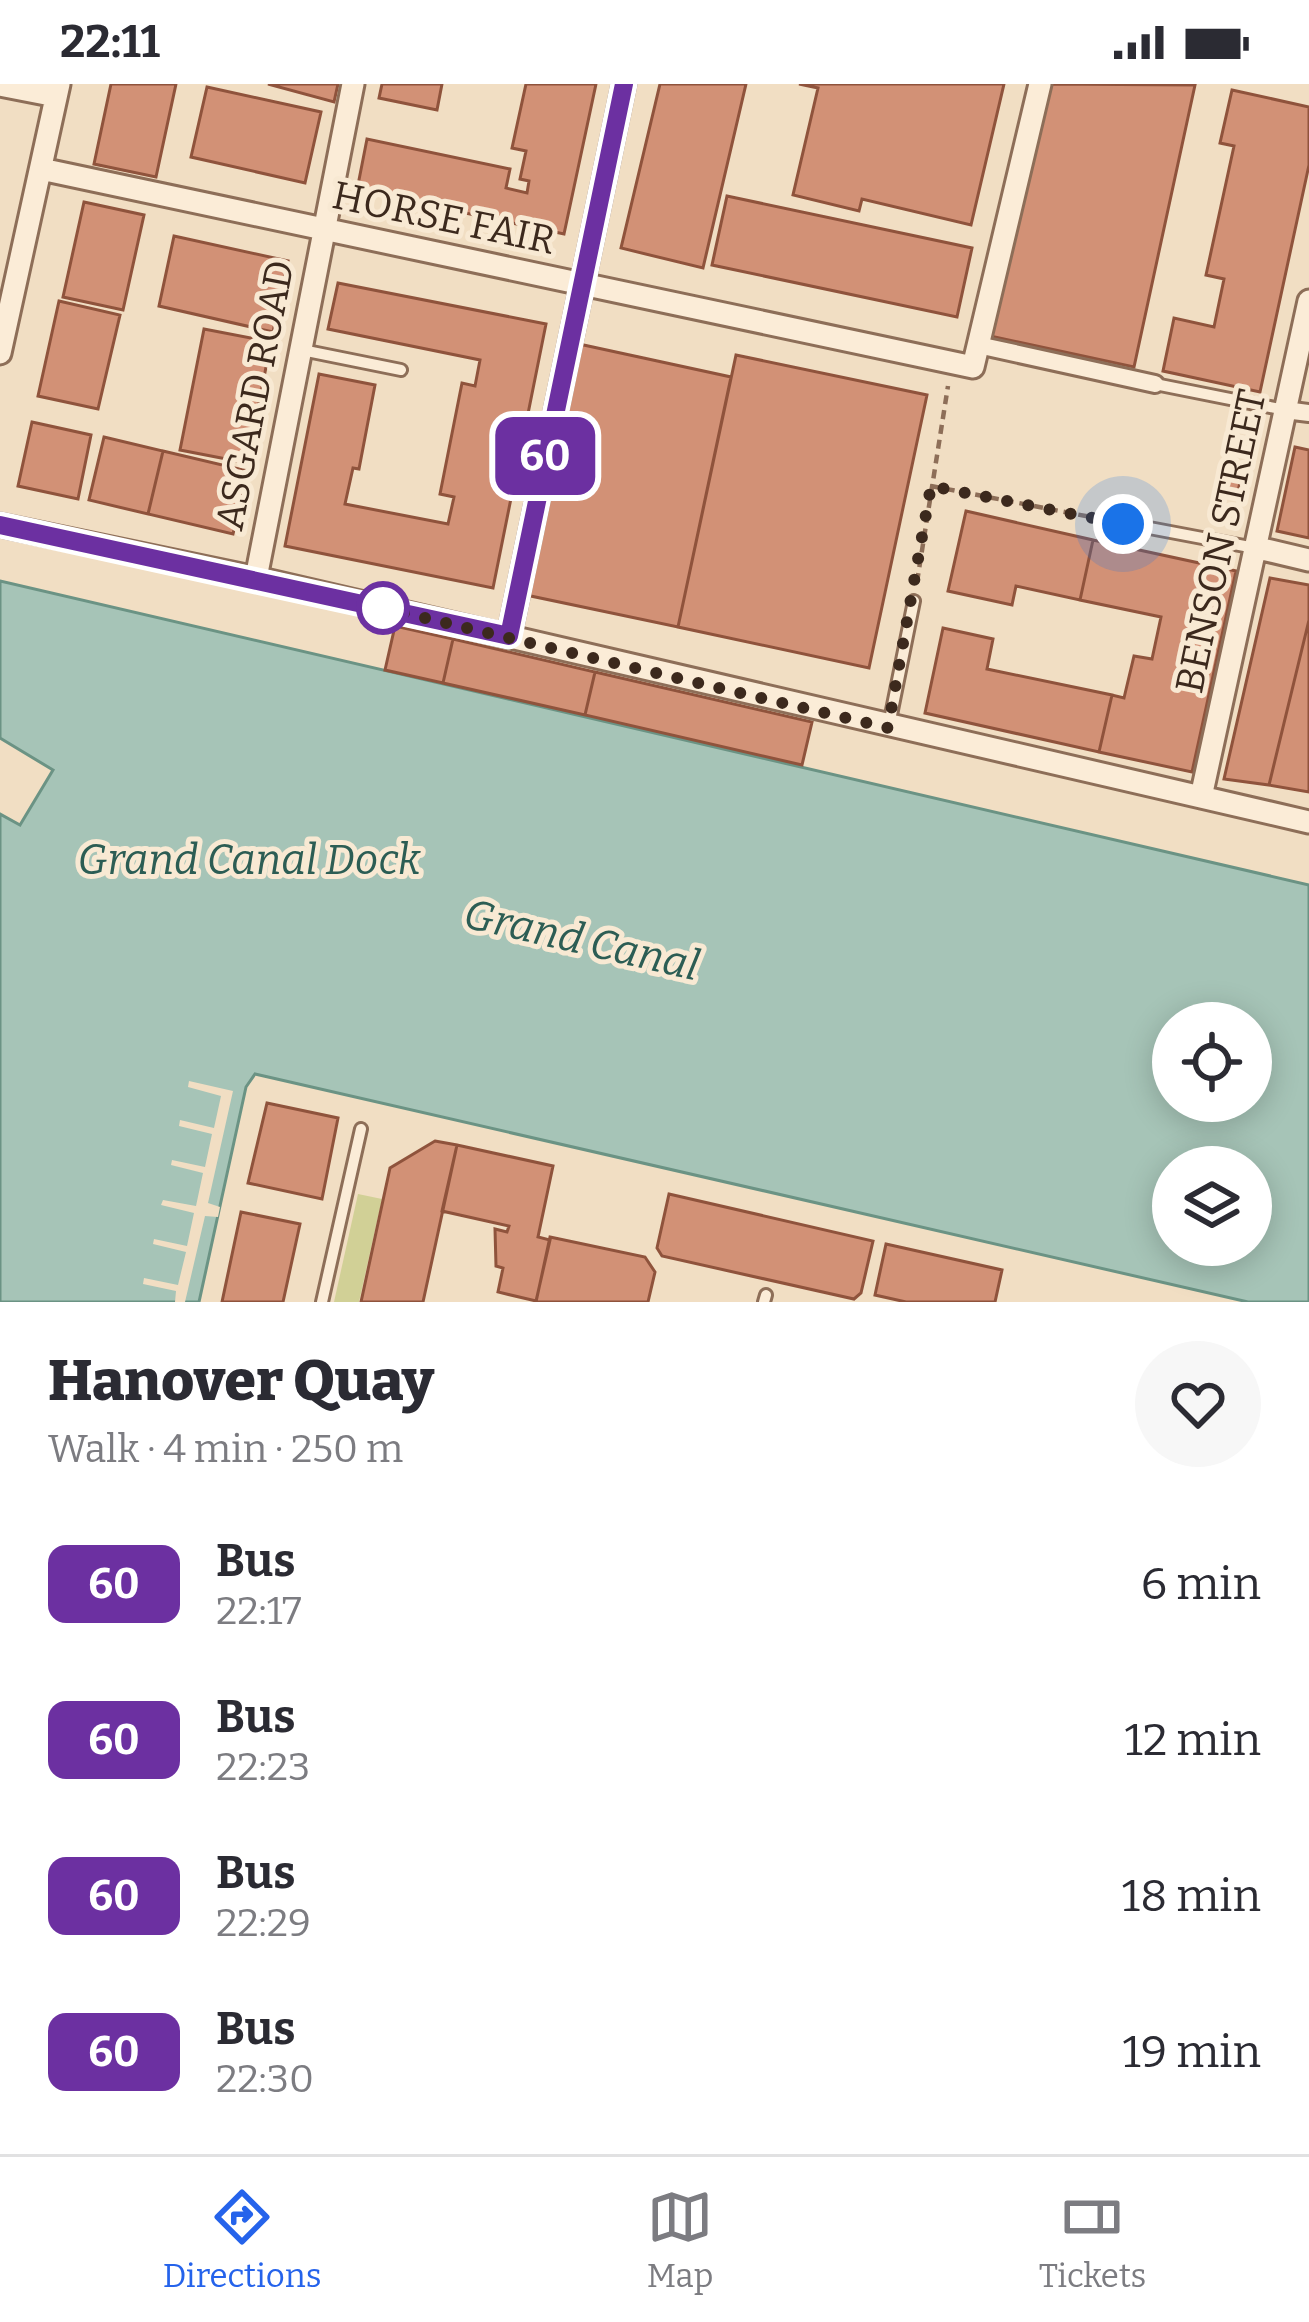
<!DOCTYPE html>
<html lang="en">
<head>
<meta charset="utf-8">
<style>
  :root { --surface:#fff; --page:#f7f7f7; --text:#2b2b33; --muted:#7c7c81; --line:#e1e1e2; --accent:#2563eb }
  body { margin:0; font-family:Bitter,serif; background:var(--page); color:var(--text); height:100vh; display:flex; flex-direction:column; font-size:45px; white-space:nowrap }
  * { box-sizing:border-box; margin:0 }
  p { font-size:39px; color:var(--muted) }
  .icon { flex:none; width:66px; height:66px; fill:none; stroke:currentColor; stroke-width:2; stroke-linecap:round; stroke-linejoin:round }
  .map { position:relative; height:1218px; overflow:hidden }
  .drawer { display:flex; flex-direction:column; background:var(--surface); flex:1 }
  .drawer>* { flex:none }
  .badge { padding:0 24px; border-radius:18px; font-size:42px; line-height:78px }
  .fabs { position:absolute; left:1152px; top:918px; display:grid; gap:24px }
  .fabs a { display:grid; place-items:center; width:120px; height:120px; border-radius:50%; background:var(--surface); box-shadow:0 6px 30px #0003; font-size:60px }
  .you { position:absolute; width:60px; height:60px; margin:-30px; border:9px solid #fff; border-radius:50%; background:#1a73e8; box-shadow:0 0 0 18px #1a73e833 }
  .map>.badge { position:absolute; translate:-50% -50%; box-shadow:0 0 0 6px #fff }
  .round { display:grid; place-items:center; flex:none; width:126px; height:126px; border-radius:63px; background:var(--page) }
  .head { display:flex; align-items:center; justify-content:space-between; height:204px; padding:0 48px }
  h1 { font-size:57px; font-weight:800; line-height:90px }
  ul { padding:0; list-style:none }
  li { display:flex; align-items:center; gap:36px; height:156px; padding:0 48px }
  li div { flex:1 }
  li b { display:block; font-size:45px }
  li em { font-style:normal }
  li .badge { min-width:132px; font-weight:700; text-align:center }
  .status { display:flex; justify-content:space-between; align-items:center; height:84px; padding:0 60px; background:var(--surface); direction:ltr }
  .status svg { height:33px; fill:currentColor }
  .tab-bar { display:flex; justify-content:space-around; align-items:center; height:168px; border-top:3px solid var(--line); background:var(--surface); font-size:33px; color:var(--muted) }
  .tab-bar a { display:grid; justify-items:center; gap:6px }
  .tab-bar .selected { color:var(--accent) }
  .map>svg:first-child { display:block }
  .green { fill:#d1d096 }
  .water { fill:#a6c4b7; stroke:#6b9384; stroke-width:3; fill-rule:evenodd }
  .pier { fill:#f1dec3 }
  .building { fill:#d29176; stroke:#8f533c; stroke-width:3 }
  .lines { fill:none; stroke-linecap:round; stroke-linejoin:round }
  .service-casing { stroke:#8d6e58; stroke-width:16 }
  .pedestrian-casing { stroke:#8d6e58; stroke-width:22 }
  .minor-casing { stroke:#8d6e58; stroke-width:27 }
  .path { stroke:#8d6e58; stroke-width:4.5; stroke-dasharray:9 6; stroke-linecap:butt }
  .service { stroke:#fbecd7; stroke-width:10 }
  .pedestrian { stroke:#fbecd7; stroke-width:16 }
  .minor { stroke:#fbecd7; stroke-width:21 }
  .line-casing { stroke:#fff; stroke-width:27 }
  .line { stroke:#6c30a1; stroke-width:18 }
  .walk { stroke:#3c291d; stroke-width:12; stroke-dasharray:0 21.6 }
  .stop-dot { fill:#fff; stroke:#6c30a1; stroke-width:6 }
  .labels { text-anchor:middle; stroke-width:10; stroke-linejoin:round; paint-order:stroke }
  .street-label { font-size:39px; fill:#3c291d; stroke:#f8e9d3 }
  .water-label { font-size:42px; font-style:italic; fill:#2c5d54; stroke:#f8e9d3 }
</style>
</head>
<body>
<div class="status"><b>22:11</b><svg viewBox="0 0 49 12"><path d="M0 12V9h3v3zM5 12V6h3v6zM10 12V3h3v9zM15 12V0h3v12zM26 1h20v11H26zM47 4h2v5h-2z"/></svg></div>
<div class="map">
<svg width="1309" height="1218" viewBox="0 0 1309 1218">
  <rect width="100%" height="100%" fill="#f1dec3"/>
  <path class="green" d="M 358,1110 L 382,1115 L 359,1218 L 334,1218 Z"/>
  <path class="water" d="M 0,497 L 1309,801 L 1309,1218 L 1248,1218 L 255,990 L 246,1003 L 199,1218 L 0,1218 L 0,730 L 20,741 L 53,686 L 0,654 ZM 1173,939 L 1251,939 L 1251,1017 L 1173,1017 ZM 1173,1083 L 1251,1083 L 1251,1161 L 1173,1161 Z"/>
  <path class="pier" d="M 189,997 L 233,1007 L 208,1119 L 220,1123 L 218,1133 L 205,1132 L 185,1218 L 175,1218 L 176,1207 L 143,1200 L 144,1194 L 178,1201 L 186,1168 L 153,1160 L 154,1155 L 187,1162 L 194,1129 L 161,1121 L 163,1116 L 196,1122 L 203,1089 L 171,1081 L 172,1076 L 205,1083 L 212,1050 L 179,1042 L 180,1036 L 214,1044 L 221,1012 L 188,1003 Z"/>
  <path class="building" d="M 111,0 L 176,0 L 156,93 L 94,80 Z
    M 268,0 L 338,0 L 334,18 Z
    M 382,0 L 442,0 L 437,26 L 379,14 Z
    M 526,0 L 596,0 L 564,150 L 357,106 L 367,55 L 510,85 L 506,104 L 527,109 L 529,97 L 520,95 L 526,67 L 512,64 Z
    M 660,0 L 746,0 L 703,184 L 621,164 Z
    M 799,0 L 1004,0 L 971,141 L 862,115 L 859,127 L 793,111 L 818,4 Z
    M 1045,0 L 1195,1 L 1134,283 L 990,252 Z
    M 207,3 L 321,28 L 305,99 L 191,73 Z
    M 1232,6 L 1309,23 L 1309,81 L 1260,308 L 1163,287 L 1174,234 L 1214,243 L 1224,195 L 1206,191 L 1234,62 L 1220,59 Z
    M 727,112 L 972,164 L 957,233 L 712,181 Z
    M 84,118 L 144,131 L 123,226 L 63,213 Z
    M 174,152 L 288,177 L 273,248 L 159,222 Z
    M 338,199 L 546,240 L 493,504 L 285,462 L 319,290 L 375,301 L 359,385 L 353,384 L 345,420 L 448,440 L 454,413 L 440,410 L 462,299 L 475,302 L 480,276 L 328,245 Z
    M 59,217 L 120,231 L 98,325 L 38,312 Z
    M 204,245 L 271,258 L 247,379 L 180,366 Z
    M 579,260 L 731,293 L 678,543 L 526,511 Z
    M 736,271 L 927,311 L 869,584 L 678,543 Z
    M 32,338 L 91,351 L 78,415 L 18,402 Z
    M 104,353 L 163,367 L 148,430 L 89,416 Z
    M 1295,363 L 1309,366 L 1309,454 L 1277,447 Z
    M 163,367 L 248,387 L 233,450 L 148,430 Z
    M 1225,386 L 1242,390 L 1237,411 L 1220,407 Z
    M 966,427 L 1093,456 L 1080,516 L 1016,502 L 1012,521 L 948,507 Z
    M 1093,456 L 1236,487 L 1192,688 L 1099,668 L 1112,611 L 1124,614 L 1134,572 L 1152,575 L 1161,533 L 1080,516 Z
    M 1270,494 L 1309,501 L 1309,536 L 1269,701 L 1224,695 Z
    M 1309,536 L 1309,708 L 1269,701 Z
    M 395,542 L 453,555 L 443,599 L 385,586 Z
    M 943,544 L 993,555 L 987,585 L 1112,611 L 1099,668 L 925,629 Z
    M 453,555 L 595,588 L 585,631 L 443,599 Z
    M 595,588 L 812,638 L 802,681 L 585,631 Z
    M 267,1019 L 338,1034 L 322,1115 L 248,1099 Z
    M 435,1057 L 457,1061 L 423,1218 L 361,1218 L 390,1084 Z
    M 457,1061 L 553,1082 L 538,1153 L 550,1156 L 536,1217 L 498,1208 L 503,1184 L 496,1182 L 495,1145 L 507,1148 L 509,1142 L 442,1127 Z
    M 669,1110 L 873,1157 L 861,1209 L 854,1215 L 662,1172 L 657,1164 Z
    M 241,1128 L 300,1140 L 283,1218 L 222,1218 Z
    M 550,1153 L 645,1173 L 655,1188 L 648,1218 L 536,1218 Z
    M 886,1160 L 1002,1186 L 995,1218 L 906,1218 L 875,1211 Z"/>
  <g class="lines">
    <g class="service-casing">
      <path id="service" d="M 302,266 L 401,286
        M 1155,300 L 1285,326
        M 1123,439 L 1255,464
        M 889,641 L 914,517
        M 322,1218 L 361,1045
        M 764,1218 L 766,1211"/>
    </g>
    <g class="pedestrian-casing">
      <path id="pedestrian" d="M 978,261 L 1155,300
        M 1285,326 L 1309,329"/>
    </g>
    <g class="minor-casing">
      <path id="minor" d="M 0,1 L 56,12
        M 41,85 L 973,283 L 1040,0
        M 0,269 L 59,0
        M 0,441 L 256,494 L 1309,738
        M 1258,464 L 1309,476
        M 256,494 L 353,0
        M 509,552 L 624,0
        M 1201,713 L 1309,217"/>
    </g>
    <path class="path" d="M 931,402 L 1106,436
      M 917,498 L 948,302"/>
    <use href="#service" class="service"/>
    <use href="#pedestrian" class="pedestrian"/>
    <use href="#minor" class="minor"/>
  </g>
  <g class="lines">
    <g class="line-casing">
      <path id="line" d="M 0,441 L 509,552 L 624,0"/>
    </g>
    <use href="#line" class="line"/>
    <path class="walk" d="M 383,524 L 888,644 L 931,402 L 1123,440"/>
  </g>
  <circle class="stop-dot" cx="383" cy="524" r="24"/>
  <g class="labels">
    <g class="street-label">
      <text transform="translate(444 133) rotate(12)" y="14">HORSE FAIR</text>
      <text transform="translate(254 311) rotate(-79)" y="14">ASGARD ROAD</text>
      <text transform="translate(1220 457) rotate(-78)" y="14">BENSON STREET</text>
    </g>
    <g class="water-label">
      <text x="249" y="790">Grand Canal Dock</text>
      <text transform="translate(582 855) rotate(13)" y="15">Grand Canal</text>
    </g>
  </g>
</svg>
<div class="fabs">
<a><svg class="icon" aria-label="locate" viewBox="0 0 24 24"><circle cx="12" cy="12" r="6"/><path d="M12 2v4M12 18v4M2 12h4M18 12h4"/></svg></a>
<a><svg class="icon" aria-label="layers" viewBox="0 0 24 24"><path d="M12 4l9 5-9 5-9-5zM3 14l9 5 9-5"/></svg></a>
</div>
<div class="you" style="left:1123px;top:440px"></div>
<b class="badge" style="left:545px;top:372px;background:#6c30a1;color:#fff">60</b>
</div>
<section class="drawer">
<div class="head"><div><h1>Hanover Quay</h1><p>Walk · 4 min · 250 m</p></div><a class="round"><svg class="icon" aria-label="heart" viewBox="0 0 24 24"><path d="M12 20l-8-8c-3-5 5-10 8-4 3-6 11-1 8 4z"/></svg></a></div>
<ul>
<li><span class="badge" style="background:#6c30a1;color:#fff">60</span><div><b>Bus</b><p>22:17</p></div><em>6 min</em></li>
<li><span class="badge" style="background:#6c30a1;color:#fff">60</span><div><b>Bus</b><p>22:23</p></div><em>12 min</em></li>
<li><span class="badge" style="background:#6c30a1;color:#fff">60</span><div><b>Bus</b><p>22:29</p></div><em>18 min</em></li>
<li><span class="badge" style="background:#6c30a1;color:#fff">60</span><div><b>Bus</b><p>22:30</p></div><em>19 min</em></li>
</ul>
</section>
<nav class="tab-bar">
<a class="selected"><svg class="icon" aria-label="directions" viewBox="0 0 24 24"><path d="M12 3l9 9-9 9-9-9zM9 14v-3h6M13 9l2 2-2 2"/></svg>Directions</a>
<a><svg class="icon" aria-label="map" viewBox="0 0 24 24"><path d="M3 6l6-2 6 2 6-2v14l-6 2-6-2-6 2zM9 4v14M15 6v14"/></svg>Map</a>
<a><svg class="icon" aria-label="tickets" viewBox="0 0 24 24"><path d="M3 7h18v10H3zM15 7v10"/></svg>Tickets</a>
</nav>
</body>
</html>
